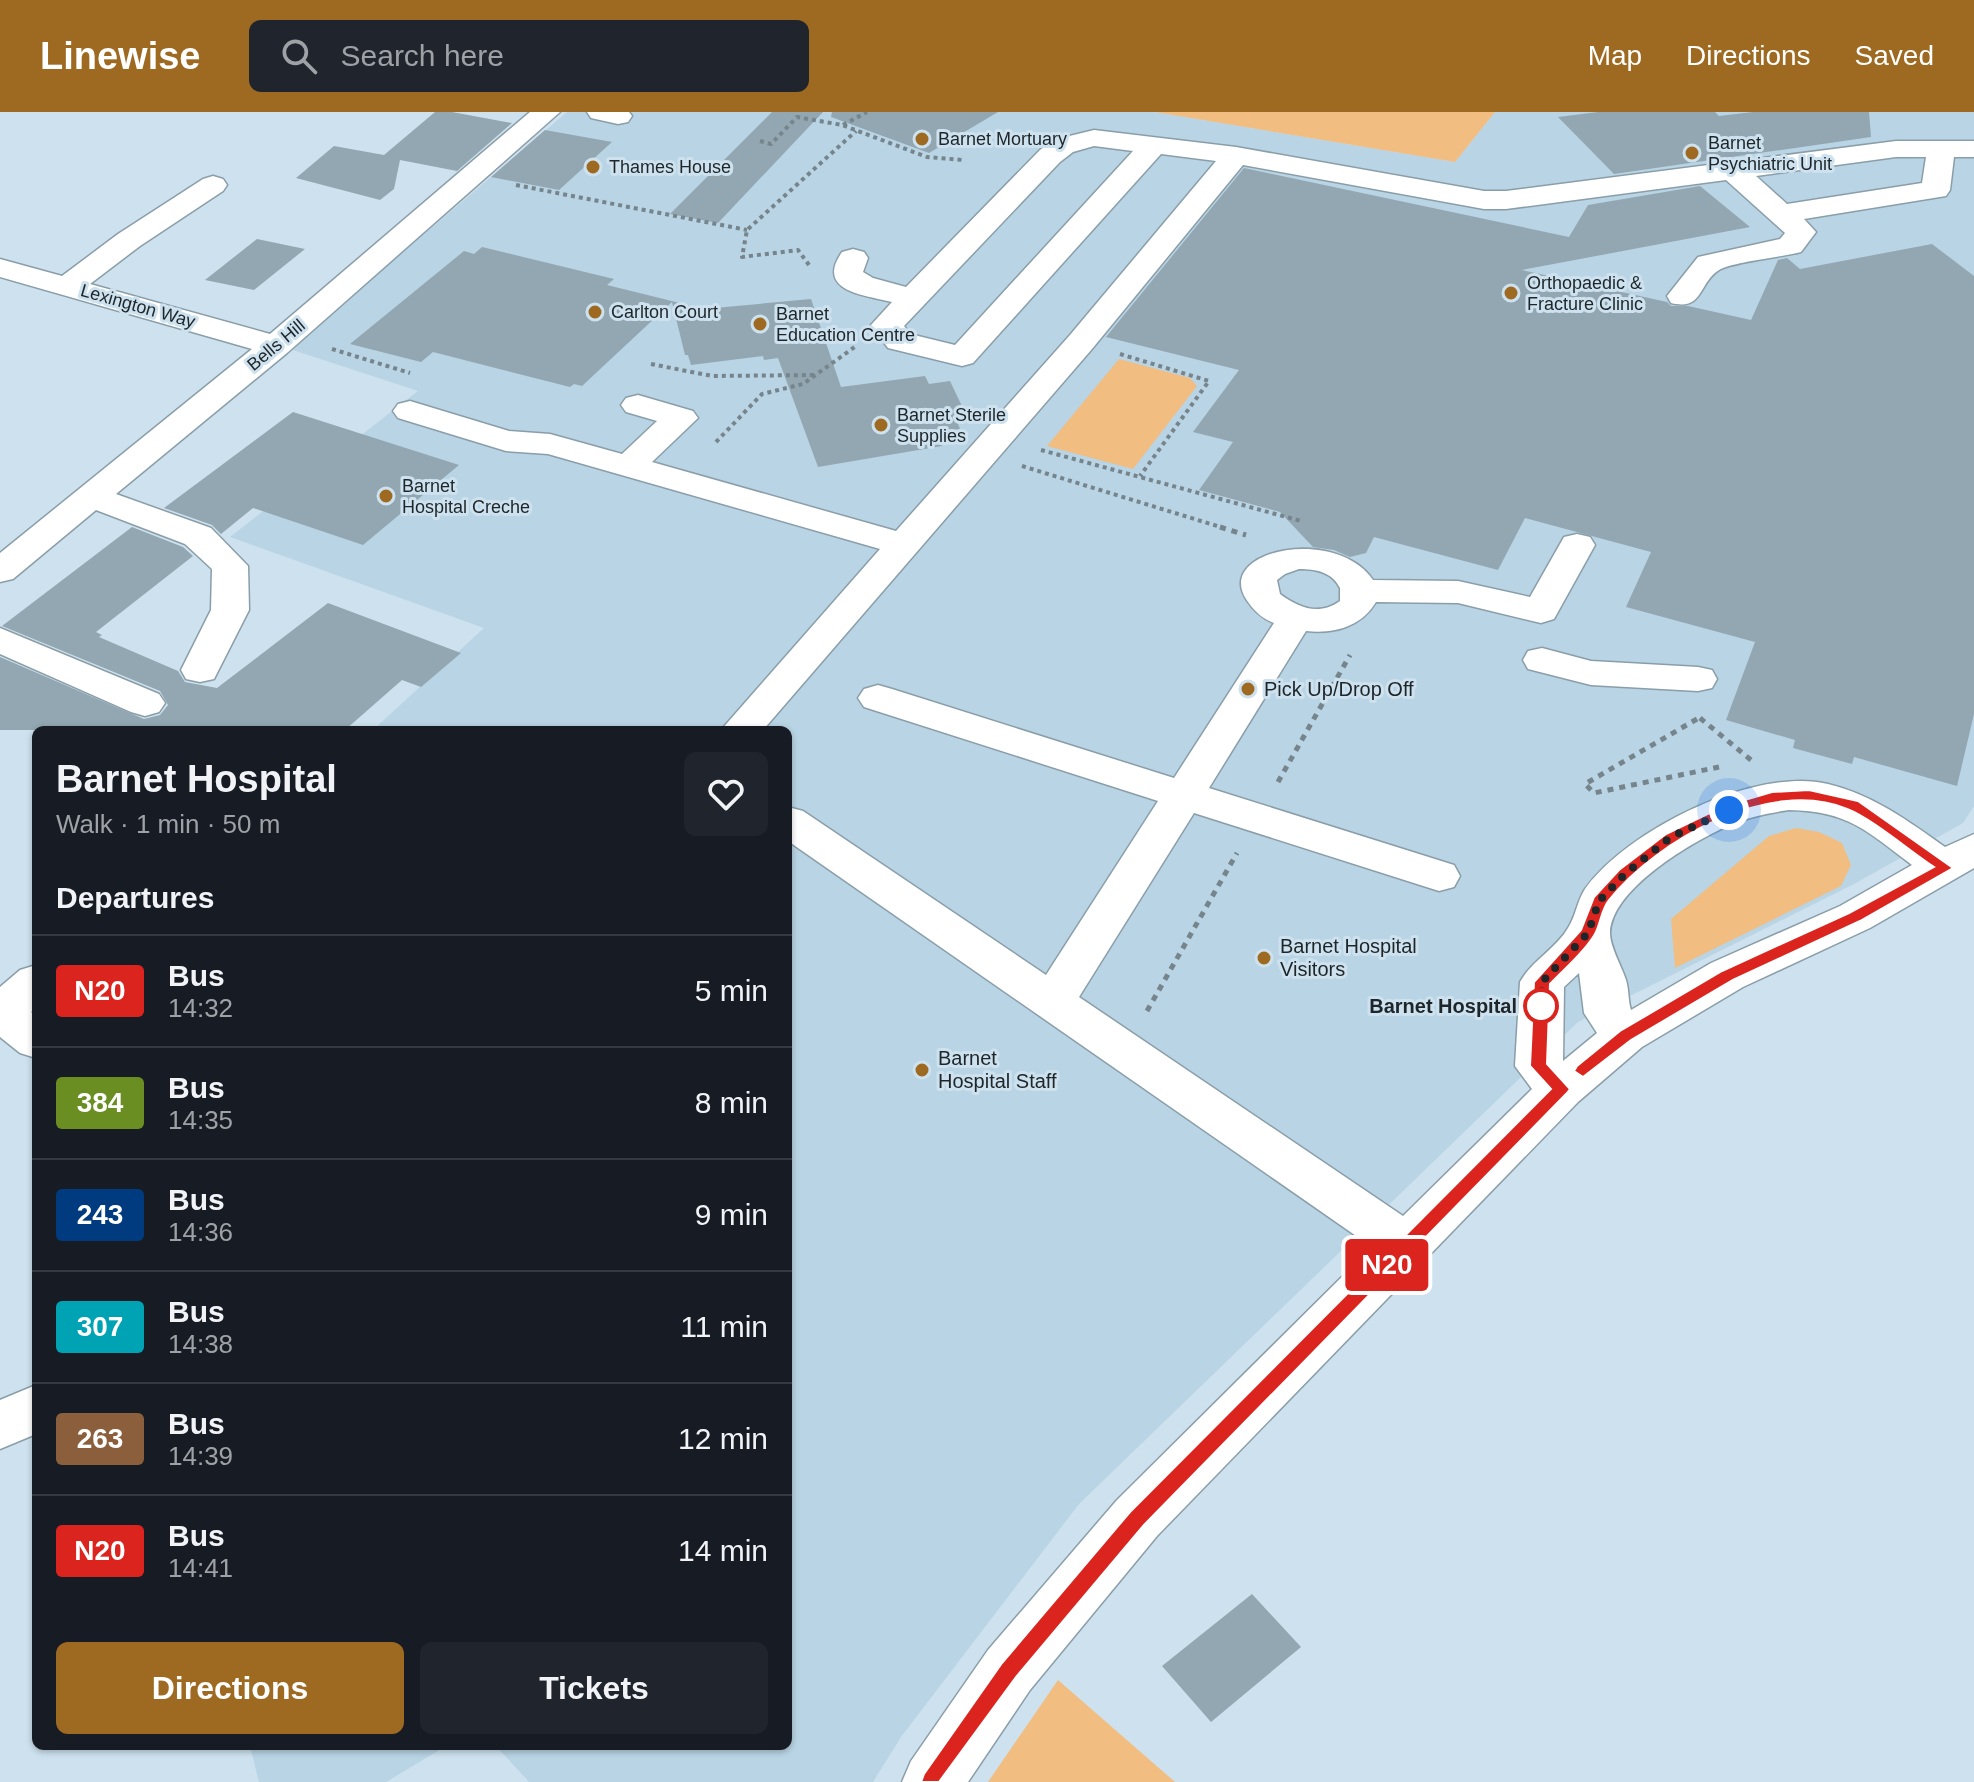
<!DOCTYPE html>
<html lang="en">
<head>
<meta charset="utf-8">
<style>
  :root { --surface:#171b24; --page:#20242c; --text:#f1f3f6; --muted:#9ea1a6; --line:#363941; --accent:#9e6a21 }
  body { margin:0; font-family:Helvetica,sans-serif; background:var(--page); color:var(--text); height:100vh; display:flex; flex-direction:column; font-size:30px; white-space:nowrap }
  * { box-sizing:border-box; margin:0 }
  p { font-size:26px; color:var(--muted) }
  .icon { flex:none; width:44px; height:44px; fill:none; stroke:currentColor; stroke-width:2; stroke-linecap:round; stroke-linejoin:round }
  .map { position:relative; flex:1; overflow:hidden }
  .sheet { position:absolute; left:32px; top:614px; width:760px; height:1024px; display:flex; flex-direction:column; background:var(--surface); border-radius:12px; box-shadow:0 2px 6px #0004 }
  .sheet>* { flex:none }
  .badge { padding:0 16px; border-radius:6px; font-size:28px; line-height:52px }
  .you { position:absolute; width:40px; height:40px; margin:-20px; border:6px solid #fff; border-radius:50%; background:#1a73e8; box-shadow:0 0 0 12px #1a73e833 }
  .map>.badge { position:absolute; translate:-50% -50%; box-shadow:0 0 0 4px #fff }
  h2 { padding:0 24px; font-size:30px; line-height:72px }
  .round { display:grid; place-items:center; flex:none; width:84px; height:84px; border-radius:12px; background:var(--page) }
  .summary { display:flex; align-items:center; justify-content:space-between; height:136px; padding:0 24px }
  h1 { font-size:38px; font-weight:700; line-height:60px }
  .action { display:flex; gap:16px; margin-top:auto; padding:16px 24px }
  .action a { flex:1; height:92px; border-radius:12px; background:var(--accent); color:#fff; font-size:32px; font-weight:700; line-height:92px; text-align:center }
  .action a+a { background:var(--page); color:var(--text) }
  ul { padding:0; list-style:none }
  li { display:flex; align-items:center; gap:24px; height:112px; padding:0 24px; border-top:2px solid var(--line) }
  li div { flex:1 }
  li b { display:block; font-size:30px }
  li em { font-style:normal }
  li .badge { min-width:88px; font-weight:700; text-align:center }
  header { display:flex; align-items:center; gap:48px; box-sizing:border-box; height:112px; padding:0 40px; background:var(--accent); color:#fff }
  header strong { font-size:38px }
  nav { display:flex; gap:44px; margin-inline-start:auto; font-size:28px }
  .search { width:560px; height:72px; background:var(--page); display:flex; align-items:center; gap:20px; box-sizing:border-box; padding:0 28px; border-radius:12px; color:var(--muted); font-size:30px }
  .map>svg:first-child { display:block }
  .built { fill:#b9d4e4 }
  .green { fill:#f1bd80 }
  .building { fill:#93a7b2 }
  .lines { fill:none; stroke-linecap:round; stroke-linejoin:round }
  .minor-casing { stroke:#8a9ea9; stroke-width:3 }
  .path-far1 { stroke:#76848c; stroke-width:4; stroke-dasharray:4 4; stroke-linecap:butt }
  .path { stroke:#76848c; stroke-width:5; stroke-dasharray:6 6; stroke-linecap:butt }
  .minor { fill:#fff; fill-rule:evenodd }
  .line { fill:#dc241f; stroke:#fff; stroke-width:2 }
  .walk { stroke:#1e262a; stroke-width:8; stroke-dasharray:0 14.4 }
  .poi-dot { fill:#9e6a21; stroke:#cde2ee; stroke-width:3 }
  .stop-dot { fill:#fff; stroke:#dc241f; stroke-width:4 }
  .labels { text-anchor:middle; stroke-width:6; stroke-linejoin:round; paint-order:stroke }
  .far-poi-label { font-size:18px; fill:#1e262a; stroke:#cde2ee; text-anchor:start }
  .far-street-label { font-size:18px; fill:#1e262a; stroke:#cde2ee }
  .poi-label { font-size:20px; fill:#1e262a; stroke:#cde2ee; text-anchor:start }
  .stop-label { font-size:20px; font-weight:bold; fill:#1e262a; stroke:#cde2ee; text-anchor:end }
</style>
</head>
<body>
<header>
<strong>Linewise</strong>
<div class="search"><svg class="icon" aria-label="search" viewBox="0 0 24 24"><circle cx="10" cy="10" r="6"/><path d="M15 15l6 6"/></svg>Search here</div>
<nav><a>Map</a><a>Directions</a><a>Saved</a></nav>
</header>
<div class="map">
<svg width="1974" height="1670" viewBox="0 0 1974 1670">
  <rect width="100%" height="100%" fill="#cde2ee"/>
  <path class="built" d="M 567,0 L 1155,0 L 1455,50 L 1495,0 L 1974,0 L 1974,694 L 1963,711 L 1854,772 L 1578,910 L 1079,1392 L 901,1625 L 873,1670 L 529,1670 L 496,1634 L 788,1634 L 788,618 L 373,618 L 484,516 L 230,425 L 418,279 L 290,237 Z
    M 250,1634 L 446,1634 L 386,1670 L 259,1670 Z"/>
  <path class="green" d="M 1155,0 L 1495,0 L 1455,50 Z
    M 1119,247 L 1190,266 L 1197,274 L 1133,357 L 1047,334 Z
    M 1796,716 L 1819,720 L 1842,731 L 1851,753 L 1841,774 L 1675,856 L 1671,807 L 1769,724 Z
    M 1058,1568 L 1175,1670 L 988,1670 Z"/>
  <path class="building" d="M 435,0 L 452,0 L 512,11 L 457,59 L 400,48 L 394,77 L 380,88 L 296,66 L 334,34 L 384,43 Z
    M 772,0 L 823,0 L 718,111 L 670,102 Z
    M 832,0 L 998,0 L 929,41 L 831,5 Z
    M 1598,0 L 1715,0 L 1719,4 L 1753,0 L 1869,0 L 1871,25 L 1614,62 L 1558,5 Z
    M 545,18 L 612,30 L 559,78 L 491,65 Z
    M 1244,56 L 1569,125 L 1588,93 L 1700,74 L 1750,115 L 1522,158 L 1667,190 L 1671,194 L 1688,194 L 1751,208 L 1778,148 L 1787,146 L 1800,157 L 1932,132 L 1974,164 L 1974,602 L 1957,674 L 1854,645 L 1852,652 L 1793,636 L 1795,628 L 1726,608 L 1755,530 L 1626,495 L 1651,440 L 1525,406 L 1498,458 L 1374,425 L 1366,441 L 1350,445 L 1334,438 L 1313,435 L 1280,400 L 1199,378 L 1233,330 L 1193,320 L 1239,258 L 1106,225 Z
    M 257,127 L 305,137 L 254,178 L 205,168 Z
    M 482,135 L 614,167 L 607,173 L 704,197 L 811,187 L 841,275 L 925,264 L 929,272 L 950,269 L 968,307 L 957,309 L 960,317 L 936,321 L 942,334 L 818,355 L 778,246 L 764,248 L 763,244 L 691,253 L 688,243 L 685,243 L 672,190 L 582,274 L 574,272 L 570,275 L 433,240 L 421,250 L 350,232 L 464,139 L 474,142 Z
    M 293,300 L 459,353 L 363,433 L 253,396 L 221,422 L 212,413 L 164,396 Z
    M 132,415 L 183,435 L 193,444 L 96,520 L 102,523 L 99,525 L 178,559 L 185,570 L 217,576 L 328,491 L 461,541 L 421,575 L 402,568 L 345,618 L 0,618 L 0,545 L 144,607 L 160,603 L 168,593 L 160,579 L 2,514 Z
    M 1252,1482 L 1301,1535 L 1211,1610 L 1162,1554 Z"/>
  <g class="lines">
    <g class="minor-casing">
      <path id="minor" d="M 530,0 L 560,0 L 287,241 L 116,382 L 211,416 L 248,454 L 249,498 L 214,567 L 200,570 L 186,567 L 181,558 L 211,498 L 212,457 L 185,432 L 96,398 L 13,467 L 0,470 L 0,441 L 252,237 L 0,165 L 0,147 L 62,164 L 118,122 L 203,67 L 213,64 L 223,67 L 227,73 L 223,79 L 140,134 L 90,172 L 270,222 Z
        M 587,0 L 629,0 L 632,4 L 628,10 L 618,12 L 591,6 Z
        M 1094,18 L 1236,35 L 1484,79 L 1506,79 L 1896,29 L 1974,29 L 1974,45 L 1954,45 L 1950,78 L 1946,84 L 1804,107 L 1816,120 L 1801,140 C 1783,145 1731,150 1719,158 C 1698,171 1704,199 1671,191 L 1667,184 L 1698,145 L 1780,127 L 1785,121 L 1726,68 L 1506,97 L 1484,97 L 1243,53 L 1092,237 L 763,618 L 721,618 L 880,437 L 548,342 L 506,339 L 398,306 L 393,299 L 398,292 L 410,289 L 509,319 L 550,322 L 622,342 L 657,309 L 626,300 L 621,293 L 626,286 L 638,283 L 693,299 L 698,306 L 652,350 L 896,419 L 1070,223 L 1216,49 L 1161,42 L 973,251 L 962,254 L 888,236 L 871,213 L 892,190 C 863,183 815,179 842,140 L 853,137 L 864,140 L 868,146 L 863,160 L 873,166 L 906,175 L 1040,38 L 1053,28 ZM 1094,34 L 1133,39 L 955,233 L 910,222 L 904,214 L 1060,50 L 1073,40 ZM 1896,45 L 1926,45 L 1922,71 L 1787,92 L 1756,64 Z
        M 1577,422 L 1590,425 L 1595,433 L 1554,507 L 1541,511 L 1458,491 L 1376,490 C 1361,515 1334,522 1306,519 L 1209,676 L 1454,753 L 1460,764 L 1454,775 L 1439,779 L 1194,701 L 1079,885 L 1403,1104 L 1532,977 L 1515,954 L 1520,870 C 1532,848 1556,837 1568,816 C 1576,804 1577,789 1585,777 C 1627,718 1756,654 1828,672 C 1873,683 1907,708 1945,735 L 1974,722 L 1974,756 L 1870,816 L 1743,875 L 1642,935 L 1578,990 L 1157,1424 L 1030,1578 L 968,1670 L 902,1670 L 911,1649 L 988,1538 L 1117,1388 L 1372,1135 L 788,729 L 788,695 L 803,699 L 1046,863 L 1158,689 L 864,595 L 858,586 L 864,577 L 878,573 L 892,577 L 1174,666 L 1274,511 C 1261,506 1253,498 1246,487 C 1215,437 1337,414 1373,468 L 1458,469 L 1530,485 L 1564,425 ZM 1299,457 C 1316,457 1332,460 1340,476 L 1340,489 C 1319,504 1299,496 1280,482 L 1277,468 L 1285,462 ZM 1789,698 C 1848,699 1867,719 1912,753 L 1840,794 L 1711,851 L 1631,898 C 1628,889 1629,878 1626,868 C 1622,855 1610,835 1610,821 C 1611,777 1693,729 1730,713 C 1749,705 1769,701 1789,698 ZM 1579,861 L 1584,901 L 1597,921 L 1563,949 L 1564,875 Z
        M 0,516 L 159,582 L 165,591 L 159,600 L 145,604 L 131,600 L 0,542 Z
        M 1542,536 L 1591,549 L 1698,555 L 1712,558 L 1717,567 L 1712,576 L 1698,579 L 1591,573 L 1528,557 L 1523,548 L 1528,539 Z
        M 36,853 L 36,896 L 31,900 L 36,903 L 36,946 L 20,941 L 0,925 L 0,875 L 20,858 Z
        M 36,1273 L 36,1322 L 0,1337 L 0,1288 Z"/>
    </g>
    <path class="path-far1" d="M 843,13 L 867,0
      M 760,29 L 771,32 L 797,5 L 842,13 L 927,45 L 963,48
      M 516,73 L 747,118
      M 809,153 L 798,138 L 742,145 L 747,118 L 856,19
      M 332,237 L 410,261
      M 1120,242 L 1209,269 L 1140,364
      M 651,252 L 712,264 L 817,263
      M 716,330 L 762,282 L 803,272 L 856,234
      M 1041,338 L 1301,409
      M 1022,354 L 1227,417"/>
    <path class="path" d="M 1220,415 L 1246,423
      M 1700,606 L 1751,648
      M 1697,607 L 1585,672 L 1594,681 L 1719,655
      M 1278,670 L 1350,543
      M 1147,899 L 1237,741"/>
    <use href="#minor" class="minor"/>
  </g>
  <path class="line" d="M 1809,678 L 1858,689 L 1953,756 L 1860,809 L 1733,868 L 1631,928 L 1583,965 L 1574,959 L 1577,954 L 1620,919 L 1722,859 L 1849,801 L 1934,755 C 1911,740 1871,706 1847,697 C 1770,665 1657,728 1609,788 C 1601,798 1601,811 1595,822 C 1585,840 1564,857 1550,872 L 1547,952 L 1570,977 L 1567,981 L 1144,1413 L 1016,1565 L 939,1670 L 921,1670 L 924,1662 L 1002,1551 L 1130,1400 L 1551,977 L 1530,954 L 1534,870 L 1581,818 L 1594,785 L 1619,758 L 1666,722 L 1724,694 L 1772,680 Z"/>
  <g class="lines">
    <path class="walk" d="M 1541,894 L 1542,870 L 1588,821 L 1599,789 L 1625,762 L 1671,725 L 1729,698"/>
  </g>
  <g class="poi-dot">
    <circle cx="922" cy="27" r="8"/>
    <circle cx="1692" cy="41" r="8"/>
    <circle cx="593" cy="55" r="8"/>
    <circle cx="1511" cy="181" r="8"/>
    <circle cx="595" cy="200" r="8"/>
    <circle cx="760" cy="212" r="8"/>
    <circle cx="881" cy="313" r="8"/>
    <circle cx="386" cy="384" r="8"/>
    <circle cx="1248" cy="577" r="8"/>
    <circle cx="1264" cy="846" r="8"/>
    <circle cx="922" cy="958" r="8"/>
  </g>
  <circle class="stop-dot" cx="1541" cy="894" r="16"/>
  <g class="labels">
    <g class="far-poi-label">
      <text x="938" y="33">Barnet Mortuary</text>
      <text x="1708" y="37">Barnet<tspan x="1708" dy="21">Psychiatric Unit</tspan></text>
      <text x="609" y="61">Thames House</text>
      <text x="1527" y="177">Orthopaedic &amp;<tspan x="1527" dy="21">Fracture Clinic</tspan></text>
      <text x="611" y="206">Carlton Court</text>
      <text x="776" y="208">Barnet<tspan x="776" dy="21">Education Centre</tspan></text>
      <text x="897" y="309">Barnet Sterile<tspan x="897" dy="21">Supplies</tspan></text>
      <text x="402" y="380">Barnet<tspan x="402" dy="21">Hospital Creche</tspan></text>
    </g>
    <g class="far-street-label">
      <text transform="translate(138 194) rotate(16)" y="6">Lexington Way</text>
      <text transform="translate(276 233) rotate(-40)" y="6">Bells Hill</text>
    </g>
    <g class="poi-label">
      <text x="1264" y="584">Pick Up/Drop Off</text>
      <text x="1280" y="841">Barnet Hospital<tspan x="1280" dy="23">Visitors</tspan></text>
      <text x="938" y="953">Barnet<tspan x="938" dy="23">Hospital Staff</tspan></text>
    </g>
    <g class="stop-label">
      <text x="1517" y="901">Barnet Hospital</text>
    </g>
  </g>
</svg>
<div class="you" style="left:1729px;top:698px"></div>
<b class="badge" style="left:1387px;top:1153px;background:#dc241f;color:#fff">N20</b>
<section class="sheet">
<div class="summary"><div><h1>Barnet Hospital</h1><p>Walk · 1 min · 50 m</p></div><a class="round"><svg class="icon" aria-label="heart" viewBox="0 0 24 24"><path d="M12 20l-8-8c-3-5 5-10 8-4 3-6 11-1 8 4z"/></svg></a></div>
<h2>Departures</h2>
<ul>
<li><span class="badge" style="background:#dc241f;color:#fff">N20</span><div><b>Bus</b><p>14:32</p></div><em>5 min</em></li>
<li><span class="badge" style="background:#6b8e23;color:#fff">384</span><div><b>Bus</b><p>14:35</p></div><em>8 min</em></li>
<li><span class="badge" style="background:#003b80;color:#fff">243</span><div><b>Bus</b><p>14:36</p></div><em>9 min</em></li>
<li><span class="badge" style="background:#00a3b4;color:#fff">307</span><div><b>Bus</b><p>14:38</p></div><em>11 min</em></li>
<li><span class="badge" style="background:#8b5e3c;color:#fff">263</span><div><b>Bus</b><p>14:39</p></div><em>12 min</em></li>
<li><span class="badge" style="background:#dc241f;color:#fff">N20</span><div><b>Bus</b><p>14:41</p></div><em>14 min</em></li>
</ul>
<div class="action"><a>Directions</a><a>Tickets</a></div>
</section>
</div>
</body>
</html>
